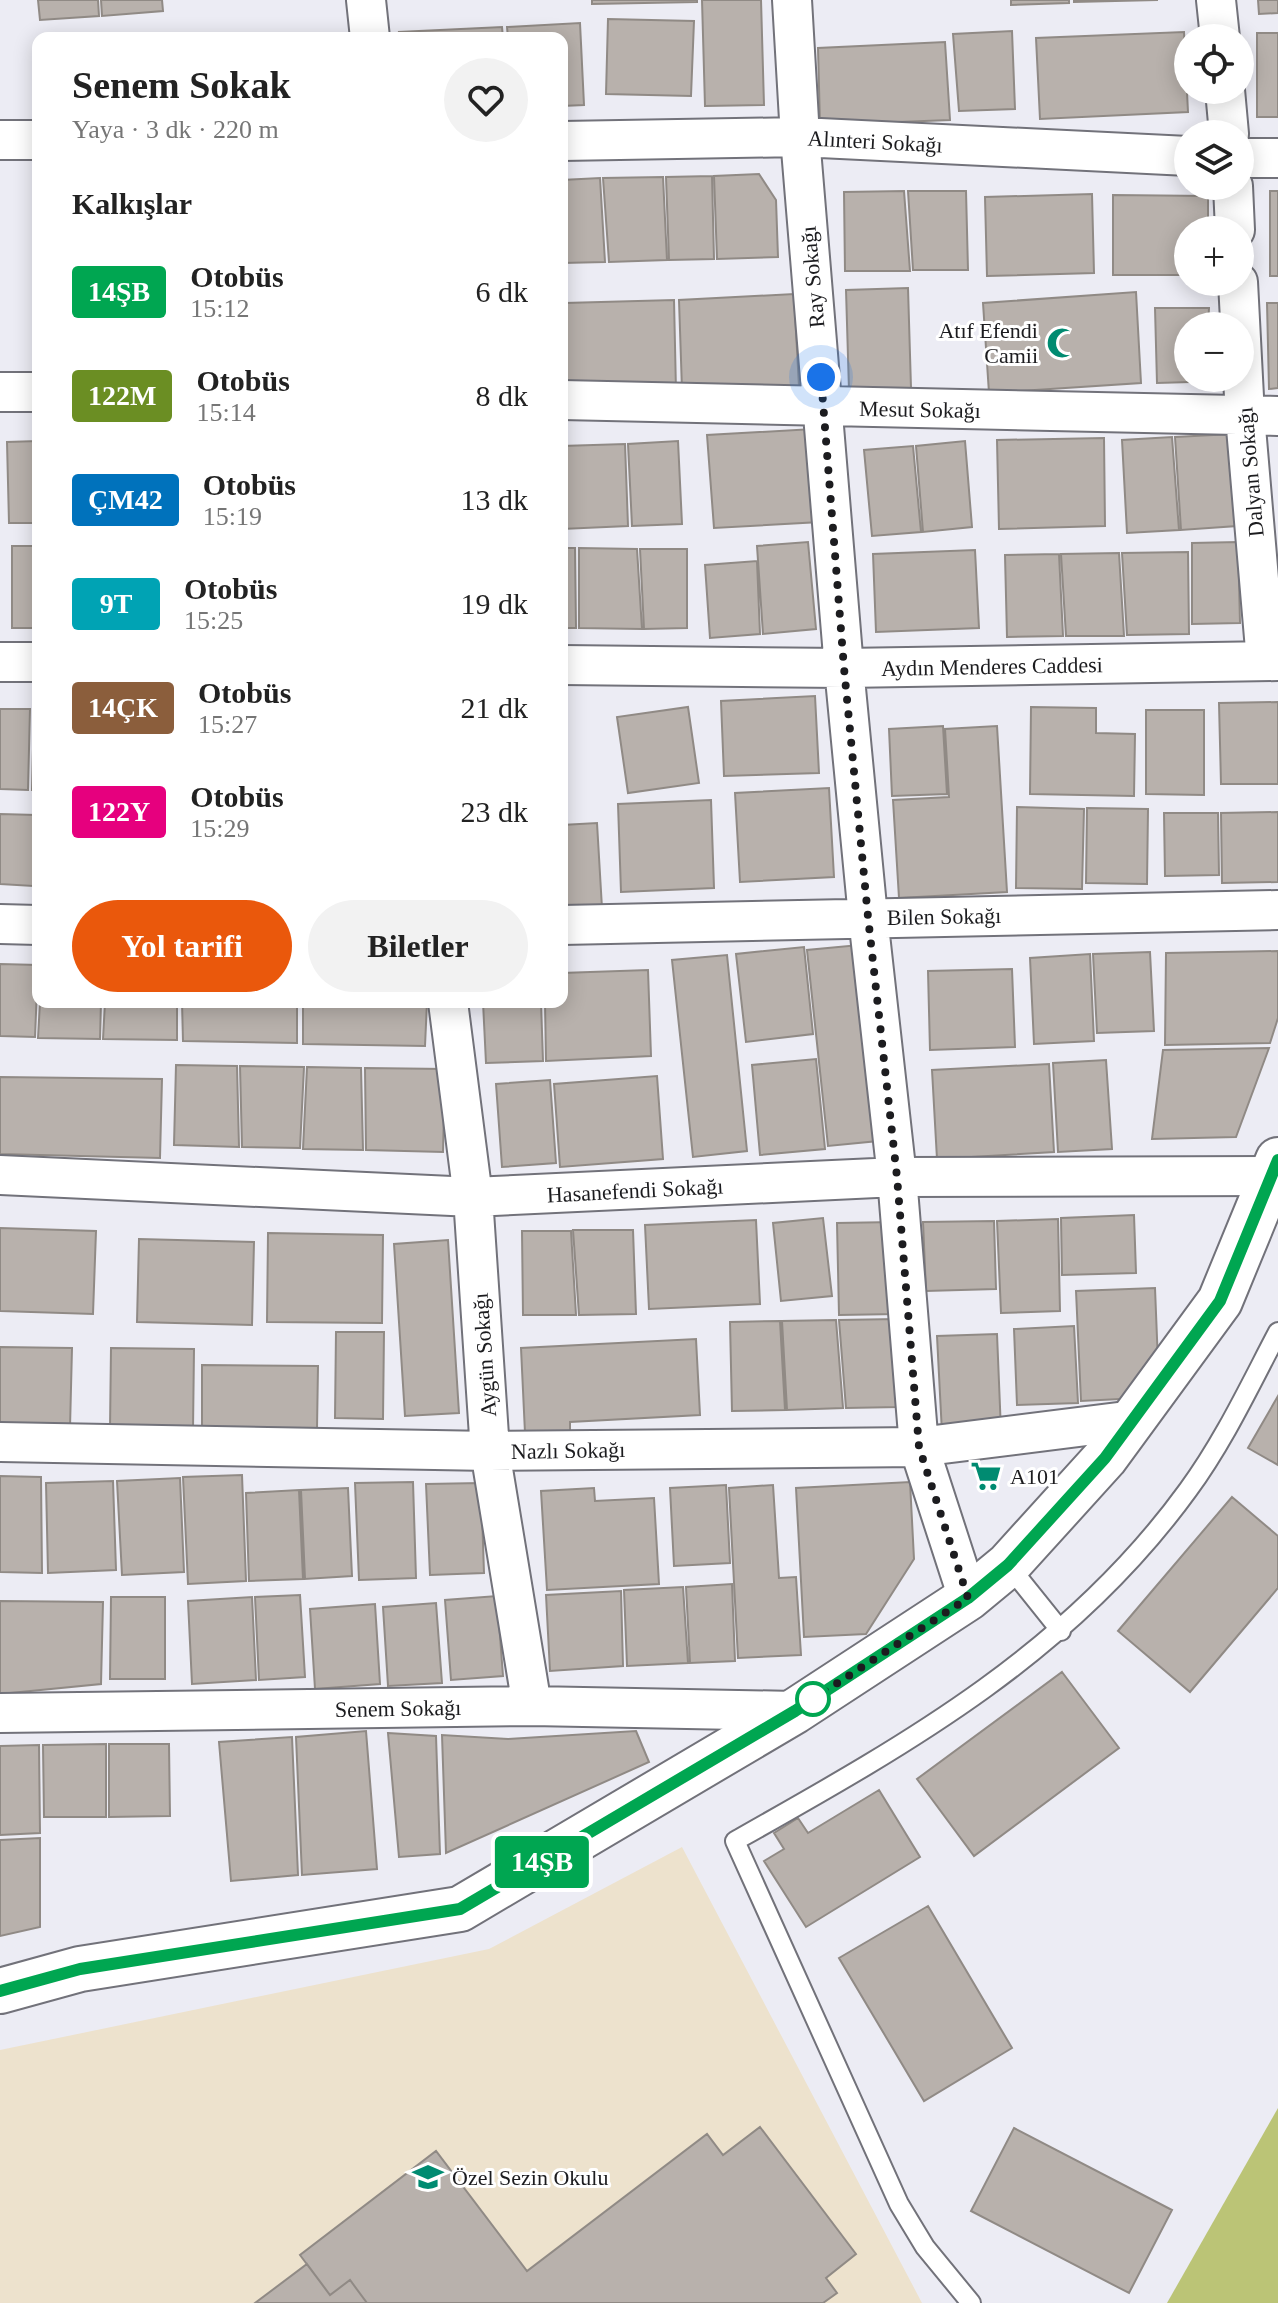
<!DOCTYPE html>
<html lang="tr">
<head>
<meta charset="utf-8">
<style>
  :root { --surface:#fff; --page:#f2f2f2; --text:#222; --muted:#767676; --accent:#ea580c }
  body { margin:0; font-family:"Times New Roman",serif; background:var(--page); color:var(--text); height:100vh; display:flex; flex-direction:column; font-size:30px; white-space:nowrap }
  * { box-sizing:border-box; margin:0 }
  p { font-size:26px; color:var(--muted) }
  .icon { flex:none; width:44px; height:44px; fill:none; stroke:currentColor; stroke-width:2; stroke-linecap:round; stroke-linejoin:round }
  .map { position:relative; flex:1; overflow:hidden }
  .panel { position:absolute; left:32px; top:32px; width:536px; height:976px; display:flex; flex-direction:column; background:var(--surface); border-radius:16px; box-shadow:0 4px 20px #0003 }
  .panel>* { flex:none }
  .badge { padding:0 16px; border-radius:6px; font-size:28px; line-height:52px }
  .controls { position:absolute; left:1174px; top:24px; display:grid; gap:16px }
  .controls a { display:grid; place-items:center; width:80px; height:80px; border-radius:50%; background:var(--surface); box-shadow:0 4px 20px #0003; font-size:40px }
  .you { position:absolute; width:40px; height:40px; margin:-20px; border:6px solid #fff; border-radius:50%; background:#1a73e8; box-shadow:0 0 0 12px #1a73e833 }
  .map>.badge { position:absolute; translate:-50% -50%; box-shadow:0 0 0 4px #fff }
  h2 { padding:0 40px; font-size:30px; line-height:72px }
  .round { display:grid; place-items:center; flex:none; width:84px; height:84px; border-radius:42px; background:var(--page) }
  .summary { display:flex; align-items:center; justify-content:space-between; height:136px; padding:0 40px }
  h1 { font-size:38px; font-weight:800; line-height:60px }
  .action { display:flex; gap:16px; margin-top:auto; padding:16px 40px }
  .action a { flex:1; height:92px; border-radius:48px; background:var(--accent); color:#fff; font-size:32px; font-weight:800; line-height:92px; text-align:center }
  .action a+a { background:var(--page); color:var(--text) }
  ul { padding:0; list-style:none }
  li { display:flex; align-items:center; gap:24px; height:104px; padding:0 40px }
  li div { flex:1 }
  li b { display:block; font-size:30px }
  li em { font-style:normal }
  li .badge { min-width:88px; font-weight:700; text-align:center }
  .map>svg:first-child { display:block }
  .education { fill:#ede2cd }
  .green { fill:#bbc476 }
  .building { fill:#b8b1ac; stroke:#908a85; stroke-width:2 }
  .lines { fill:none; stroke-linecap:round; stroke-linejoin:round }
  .service-casing { stroke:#72727a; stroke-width:22 }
  .minor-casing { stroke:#72727a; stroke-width:42 }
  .tertiary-casing { stroke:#72727a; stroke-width:48 }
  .service { stroke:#fff; stroke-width:18 }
  .minor { stroke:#fff; stroke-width:38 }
  .tertiary { stroke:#fff; stroke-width:44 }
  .line-casing { stroke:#fff; stroke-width:18 }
  .line { stroke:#00a651; stroke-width:12 }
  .walk { stroke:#1c1c1f; stroke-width:8; stroke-dasharray:0 14.4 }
  .stop-dot { fill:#fff; stroke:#00a651; stroke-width:4 }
  .labels { text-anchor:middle; stroke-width:6; stroke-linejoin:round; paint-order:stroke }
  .street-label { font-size:22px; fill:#1c1c1f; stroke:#fff }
  .poi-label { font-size:22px; fill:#1c1c1f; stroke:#fff; text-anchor:start }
</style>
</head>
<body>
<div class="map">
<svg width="1278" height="2303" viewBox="0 0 1278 2303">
  <rect width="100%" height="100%" fill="#ececf4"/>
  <path class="education" d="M 682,1847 L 922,2303 L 0,2303 L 0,2050 L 489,1949 Z"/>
  <path class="green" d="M 1278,2108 L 1278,2303 L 1167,2303 Z"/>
  <path class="building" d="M 38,0 L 98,0 L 99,16 L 40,20 Z
    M 101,0 L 162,0 L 163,11 L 102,16 Z
    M 592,0 L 697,0 L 697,2 L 592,4 Z
    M 702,0 L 761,0 L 764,105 L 705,106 Z
    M 1011,0 L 1069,0 L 1069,3 L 1011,5 Z
    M 1074,0 L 1158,0 L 1074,2 Z
    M 1258,0 L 1278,0 L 1278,13 L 1259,14 Z
    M 608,19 L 694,21 L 691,96 L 606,94 Z
    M 580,23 L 584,105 L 562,106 L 562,38 L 508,38 L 507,27 Z
    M 502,27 L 503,38 L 400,38 L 399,32 Z
    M 1012,31 L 1015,109 L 959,111 L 953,34 Z
    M 1184,32 L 1188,112 L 1040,119 L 1036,38 Z
    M 1257,33 L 1278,33 L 1278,117 L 1257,117 Z
    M 349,36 L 350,38 L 287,37 Z
    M 945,42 L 950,120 L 820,125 L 818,48 Z
    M 759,174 L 776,200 L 778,257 L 717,259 L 714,176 Z
    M 712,176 L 714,259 L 669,260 L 666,177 Z
    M 663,177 L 667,260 L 609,262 L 603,178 Z
    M 600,178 L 605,262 L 562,263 L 562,180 Z
    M 904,191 L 910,271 L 845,271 L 844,192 Z
    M 908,191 L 966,191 L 968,270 L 913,270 Z
    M 1270,191 L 1278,191 L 1278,276 L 1270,276 Z
    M 1092,194 L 1094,273 L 987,276 L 985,197 Z
    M 1113,195 L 1208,196 L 1208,230 L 1188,230 L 1188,275 L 1113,275 Z
    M 908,288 L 911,388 L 849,390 L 846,290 Z
    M 1136,292 L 1141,383 L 989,393 L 983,303 Z
    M 794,294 L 799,387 L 682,390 L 679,300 Z
    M 674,300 L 676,391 L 567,394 L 565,303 Z
    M 1267,303 L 1278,303 L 1278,388 L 1269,389 Z
    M 1155,308 L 1209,308 L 1208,326 L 1188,326 L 1188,378 L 1225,378 L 1225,381 L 1157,383 Z
    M 813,429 L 820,522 L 714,528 L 707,435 Z
    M 1233,434 L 1237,526 L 1181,530 L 1175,437 Z
    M 1172,437 L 1179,530 L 1127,533 L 1122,440 Z
    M 1104,438 L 1105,526 L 999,529 L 997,440 Z
    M 38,441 L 38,523 L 9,523 L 7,442 Z
    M 678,441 L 682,524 L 632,526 L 628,444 Z
    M 965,441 L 972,527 L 923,532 L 916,446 Z
    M 625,444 L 628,526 L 562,529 L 562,446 Z
    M 913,446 L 921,532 L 872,536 L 864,450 Z
    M 808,542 L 816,629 L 763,634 L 757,546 Z
    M 1238,542 L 1240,623 L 1192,624 L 1192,543 Z
    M 12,546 L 38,546 L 38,628 L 12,628 Z
    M 562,548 L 575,548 L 576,628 L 562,628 Z
    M 579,548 L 637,549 L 642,629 L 579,628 Z
    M 640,549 L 687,549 L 687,628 L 644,629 Z
    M 975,550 L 979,628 L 876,632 L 873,554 Z
    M 1188,552 L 1189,634 L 1127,635 L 1122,553 Z
    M 1119,553 L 1124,636 L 1066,636 L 1061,554 Z
    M 1059,554 L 1063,636 L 1007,637 L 1005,555 Z
    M 757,561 L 760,634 L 710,638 L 705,565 Z
    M 815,696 L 819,773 L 724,776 L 721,701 Z
    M 1278,702 L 1278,784 L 1221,784 L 1219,703 Z
    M 688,707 L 699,783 L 628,793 L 617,717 Z
    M 1031,707 L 1096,708 L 1096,733 L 1135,734 L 1134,796 L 1030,794 Z
    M 34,708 L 38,709 L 38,790 L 32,790 Z
    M 0,709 L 30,709 L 28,790 L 0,789 Z
    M 1146,710 L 1204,710 L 1204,795 L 1146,794 Z
    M 943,726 L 947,794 L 892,796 L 889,729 Z
    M 997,726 L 1007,892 L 899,898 L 893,800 L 949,797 L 945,729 Z
    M 829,788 L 834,877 L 740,882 L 735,793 Z
    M 711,800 L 714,888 L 621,892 L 618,804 Z
    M 1017,807 L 1084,809 L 1082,889 L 1016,888 Z
    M 1087,808 L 1148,809 L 1147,884 L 1086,883 Z
    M 1278,812 L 1278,882 L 1222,883 L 1221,813 Z
    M 1164,813 L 1218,813 L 1219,875 L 1165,876 Z
    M 0,814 L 36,815 L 33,886 L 0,884 Z
    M 597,823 L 602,908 L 562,910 L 562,825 Z
    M 38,830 L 38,886 L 36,886 Z
    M 859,945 L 878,1141 L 828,1146 L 807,950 Z
    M 804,947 L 813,1034 L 746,1042 L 736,954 Z
    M 1278,951 L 1278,1018 L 1270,1043 L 1165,1045 L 1166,953 Z
    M 1150,952 L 1154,1031 L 1097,1033 L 1093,954 Z
    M 1090,954 L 1094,1041 L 1034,1044 L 1030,958 Z
    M 727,955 L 747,1151 L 693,1157 L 672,960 Z
    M 0,964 L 38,965 L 35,1037 L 0,1036 Z
    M 1012,969 L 1015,1047 L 930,1050 L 928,971 Z
    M 648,970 L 651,1056 L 546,1061 L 545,1002 L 562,1002 L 562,973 Z
    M 40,1002 L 101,1002 L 100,1039 L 38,1038 Z
    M 105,1002 L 177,1002 L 177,1040 L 103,1039 Z
    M 182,1002 L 297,1002 L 297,1043 L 183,1041 Z
    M 303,1002 L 427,1002 L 425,1046 L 303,1044 Z
    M 483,1002 L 541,1002 L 543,1061 L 486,1063 Z
    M 1269,1048 L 1236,1137 L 1152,1139 L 1163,1050 Z
    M 816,1059 L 825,1149 L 760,1155 L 752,1065 Z
    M 1106,1060 L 1112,1149 L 1058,1152 L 1053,1063 Z
    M 1049,1064 L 1054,1152 L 937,1159 L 932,1070 Z
    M 176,1065 L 237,1066 L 239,1147 L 174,1145 Z
    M 240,1066 L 304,1067 L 300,1148 L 242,1147 Z
    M 307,1067 L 361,1068 L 363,1150 L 303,1149 Z
    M 365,1068 L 445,1069 L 443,1152 L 366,1150 Z
    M 657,1076 L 663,1159 L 560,1167 L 554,1084 Z
    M 0,1077 L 162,1079 L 160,1158 L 0,1154 Z
    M 550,1080 L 556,1163 L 502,1167 L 496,1084 Z
    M 1134,1215 L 1136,1273 L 1062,1275 L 1061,1218 Z
    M 823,1218 L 832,1296 L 781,1301 L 773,1223 Z
    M 1058,1219 L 1060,1311 L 1001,1313 L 997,1221 Z
    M 756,1220 L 760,1304 L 649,1309 L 645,1225 Z
    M 994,1221 L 996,1289 L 926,1291 L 923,1222 Z
    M 895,1222 L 897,1314 L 839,1315 L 837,1223 Z
    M 0,1228 L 96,1231 L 93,1314 L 0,1311 Z
    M 573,1230 L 633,1230 L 636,1314 L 579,1315 Z
    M 522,1231 L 571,1231 L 576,1315 L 523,1315 Z
    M 268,1233 L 383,1235 L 382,1323 L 267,1322 Z
    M 139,1239 L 254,1242 L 252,1325 L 137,1322 Z
    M 448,1240 L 459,1413 L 405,1416 L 394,1244 Z
    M 1155,1288 L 1158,1363 L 1140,1398 L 1081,1401 L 1076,1291 Z
    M 897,1319 L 899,1407 L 846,1408 L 839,1320 Z
    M 836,1320 L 843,1408 L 787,1410 L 782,1321 Z
    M 780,1321 L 785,1410 L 732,1411 L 730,1322 Z
    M 1074,1326 L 1078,1403 L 1017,1405 L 1014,1329 Z
    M 336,1332 L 384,1332 L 383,1419 L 335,1418 Z
    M 997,1334 L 1001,1431 L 942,1433 L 937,1336 Z
    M 696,1339 L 700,1415 L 570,1422 L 570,1431 L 525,1433 L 521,1348 Z
    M 0,1347 L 72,1348 L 70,1428 L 0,1427 Z
    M 111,1348 L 194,1349 L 193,1430 L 110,1429 Z
    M 202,1365 L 318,1366 L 317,1429 L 202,1429 Z
    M 1278,1396 L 1278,1465 L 1248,1448 Z
    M 242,1475 L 246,1581 L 188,1584 L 183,1477 Z
    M 0,1476 L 41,1477 L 42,1573 L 0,1572 Z
    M 180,1478 L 184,1572 L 122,1575 L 117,1481 Z
    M 113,1481 L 116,1570 L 48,1573 L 46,1483 Z
    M 413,1482 L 416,1578 L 359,1580 L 355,1483 Z
    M 910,1482 L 914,1559 L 866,1634 L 804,1637 L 796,1488 Z
    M 481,1483 L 484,1573 L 430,1575 L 426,1484 Z
    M 726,1485 L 730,1563 L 674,1566 L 670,1488 Z
    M 773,1485 L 779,1578 L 796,1577 L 801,1655 L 738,1658 L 729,1488 Z
    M 348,1488 L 352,1576 L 305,1579 L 301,1490 Z
    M 594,1488 L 595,1501 L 654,1498 L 659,1584 L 547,1590 L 541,1491 Z
    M 299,1490 L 303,1579 L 249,1581 L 246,1493 Z
    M 1232,1497 L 1278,1536 L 1278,1588 L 1190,1692 L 1118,1631 Z
    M 732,1584 L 735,1661 L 690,1663 L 686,1587 Z
    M 683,1587 L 688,1663 L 627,1666 L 624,1590 Z
    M 621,1591 L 623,1666 L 550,1671 L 546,1595 Z
    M 300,1595 L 305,1677 L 259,1680 L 255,1597 Z
    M 497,1596 L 503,1676 L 451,1680 L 445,1600 Z
    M 111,1597 L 165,1597 L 165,1679 L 110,1679 Z
    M 252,1597 L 256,1680 L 192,1684 L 188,1601 Z
    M 0,1601 L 103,1602 L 101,1684 L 0,1694 Z
    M 436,1603 L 442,1683 L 388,1686 L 383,1607 Z
    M 375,1604 L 380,1684 L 315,1689 L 310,1609 Z
    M 1062,1672 L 1119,1748 L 974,1856 L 917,1779 Z
    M 366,1731 L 377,1869 L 302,1875 L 296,1737 Z
    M 636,1731 L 649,1762 L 446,1853 L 442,1735 L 508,1739 Z
    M 388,1733 L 436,1736 L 440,1854 L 399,1857 Z
    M 292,1737 L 298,1875 L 231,1881 L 219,1742 Z
    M 106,1744 L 106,1817 L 44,1817 L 43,1745 Z
    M 109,1744 L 169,1744 L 170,1816 L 109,1817 Z
    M 39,1745 L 40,1833 L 0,1835 L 0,1746 Z
    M 879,1790 L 920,1857 L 806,1927 L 764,1861 L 784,1849 L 774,1833 L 798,1818 L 808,1833 Z
    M 40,1838 L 40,1927 L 0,1936 L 0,1840 Z
    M 928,1906 L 1012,2048 L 924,2101 L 839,1958 Z
    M 760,2127 L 856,2254 L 826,2278 L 837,2293 L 823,2303 L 367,2303 L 350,2280 L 330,2295 L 300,2255 L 436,2151 L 527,2271 L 707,2134 L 723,2155 Z
    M 1014,2128 L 1172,2210 L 1129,2293 L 971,2211 Z
    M 307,2264 L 330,2295 L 350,2280 L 367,2303 L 255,2303 Z"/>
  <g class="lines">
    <g class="service-casing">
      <path id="service" d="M 1008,1565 L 1061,1631
        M 971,2303 L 925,2247 L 899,2204 L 735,1841 C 907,1744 1069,1654 1188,1490 C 1224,1441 1250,1385 1278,1332"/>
    </g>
    <g class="minor-casing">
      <path id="minor" d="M 366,0 L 370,38
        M 792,0 L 800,137 L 844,668 L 868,917 L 897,1177 L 919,1447 L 968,1598
        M 1216,0 L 1220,38
        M 1225,90 L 1229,134
        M 0,140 L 38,140
        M 562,141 L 800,137 L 1188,156
        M 1240,158 L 1278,158
        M 1233,186 L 1235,230
        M 1238,282 L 1245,416 L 1266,661
        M 0,392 L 38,392
        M 562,400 L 1278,416
        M 0,662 L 38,662
        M 562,665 L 844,668 L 1278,661
        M 0,924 L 38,925
        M 562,925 L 1278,910
        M 448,1002 L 473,1197 L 490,1451 L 532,1706
        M 0,1175 L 473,1197 L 897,1177 L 1271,1176
        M 0,1442 L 490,1451 L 919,1447 L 1134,1420
        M 0,1713 L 532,1706 L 795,1711"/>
    </g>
    <g class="tertiary-casing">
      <path id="tertiary" d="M 0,1991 L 80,1969 L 460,1909 L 795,1711 L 968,1598 L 1008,1565 L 1105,1458 L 1220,1301 L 1278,1160"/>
    </g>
    <use href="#service" class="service"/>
    <use href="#minor" class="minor"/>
    <use href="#tertiary" class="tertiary"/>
  </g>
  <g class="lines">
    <g class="line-casing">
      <path id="line" d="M 0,1991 L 80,1969 L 460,1909 L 795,1711 L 968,1598 L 1008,1565 L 1105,1458 L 1220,1301 L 1278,1160"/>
    </g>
    <use href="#line" class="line"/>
    <path class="walk" d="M 813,1699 L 968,1598 L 919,1447 L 897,1177 L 868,917 L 844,668 L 821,377"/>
  </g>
  <defs>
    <g id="mosque-bare" transform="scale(2.4)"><path d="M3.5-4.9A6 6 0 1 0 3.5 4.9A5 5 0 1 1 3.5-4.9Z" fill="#008b71" stroke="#fff" stroke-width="2.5" paint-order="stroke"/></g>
    <g id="supermarket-bare" transform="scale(2.4)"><path d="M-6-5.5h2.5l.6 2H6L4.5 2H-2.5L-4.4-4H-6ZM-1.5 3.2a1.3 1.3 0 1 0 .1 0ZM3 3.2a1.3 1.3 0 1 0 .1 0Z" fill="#008b71" stroke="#fff" stroke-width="2.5" paint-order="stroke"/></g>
    <g id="school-bare" transform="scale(2.4)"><path d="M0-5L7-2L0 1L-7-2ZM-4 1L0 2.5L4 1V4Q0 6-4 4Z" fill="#008b71" stroke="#fff" stroke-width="2.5" paint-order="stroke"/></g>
  </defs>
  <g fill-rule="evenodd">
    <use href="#mosque-bare" x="1062" y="343"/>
    <use href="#supermarket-bare" x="986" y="1476"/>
    <use href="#school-bare" x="428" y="2177"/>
  </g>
  <circle class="stop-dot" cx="813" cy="1699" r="16"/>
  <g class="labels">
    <g class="street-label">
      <text transform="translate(875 141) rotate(3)" y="8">Alınteri Sokağı</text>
      <text transform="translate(812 277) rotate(-95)" y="8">Ray Sokağı</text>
      <text transform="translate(920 409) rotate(1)" y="8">Mesut Sokağı</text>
      <text transform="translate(1250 472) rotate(-95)" y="8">Dalyan Sokağı</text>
      <text transform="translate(992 666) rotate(-1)" y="8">Aydın Menderes Caddesi</text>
      <text transform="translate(944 916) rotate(-1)" y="8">Bilen Sokağı</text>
      <text transform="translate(635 1190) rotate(-3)" y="8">Hasanefendi Sokağı</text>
      <text transform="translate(484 1355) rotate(-94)" y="8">Aygün Sokağı</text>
      <text transform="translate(568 1450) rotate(-1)" y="8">Nazlı Sokağı</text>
      <text transform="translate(398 1708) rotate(-1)" y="8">Senem Sokağı</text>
    </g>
    <g class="poi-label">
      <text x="1038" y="338" text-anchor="end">Atıf Efendi<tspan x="1038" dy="25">Camii</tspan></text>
      <text x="1010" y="1484">A101</text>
      <text x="452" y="2185">Özel Sezin Okulu</text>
    </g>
  </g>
</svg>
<div class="controls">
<a><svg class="icon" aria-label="locate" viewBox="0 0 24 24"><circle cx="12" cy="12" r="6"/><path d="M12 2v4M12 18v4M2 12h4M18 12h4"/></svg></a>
<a><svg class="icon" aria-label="layers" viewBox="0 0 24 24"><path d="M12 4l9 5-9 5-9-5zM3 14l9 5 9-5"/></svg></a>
<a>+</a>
<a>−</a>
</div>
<div class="you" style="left:821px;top:377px"></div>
<b class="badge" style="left:542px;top:1862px;background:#00a651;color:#fff">14ŞB</b>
<section class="panel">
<div class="summary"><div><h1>Senem Sokak</h1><p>Yaya · 3 dk · 220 m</p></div><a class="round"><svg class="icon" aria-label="heart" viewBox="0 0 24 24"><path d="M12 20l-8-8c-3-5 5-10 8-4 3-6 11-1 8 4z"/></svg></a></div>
<h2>Kalkışlar</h2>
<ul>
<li><span class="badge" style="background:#00a651;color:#fff">14ŞB</span><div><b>Otobüs</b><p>15:12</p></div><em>6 dk</em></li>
<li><span class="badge" style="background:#6b8e23;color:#fff">122M</span><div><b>Otobüs</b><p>15:14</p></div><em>8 dk</em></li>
<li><span class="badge" style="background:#0072bc;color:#fff">ÇM42</span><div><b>Otobüs</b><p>15:19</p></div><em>13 dk</em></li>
<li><span class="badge" style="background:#00a3b4;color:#fff">9T</span><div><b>Otobüs</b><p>15:25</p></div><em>19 dk</em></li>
<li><span class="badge" style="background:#8b5e3c;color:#fff">14ÇK</span><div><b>Otobüs</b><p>15:27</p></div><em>21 dk</em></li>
<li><span class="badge" style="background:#e6007e;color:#fff">122Y</span><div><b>Otobüs</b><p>15:29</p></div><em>23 dk</em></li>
</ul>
<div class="action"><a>Yol tarifi</a><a>Biletler</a></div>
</section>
</div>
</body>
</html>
